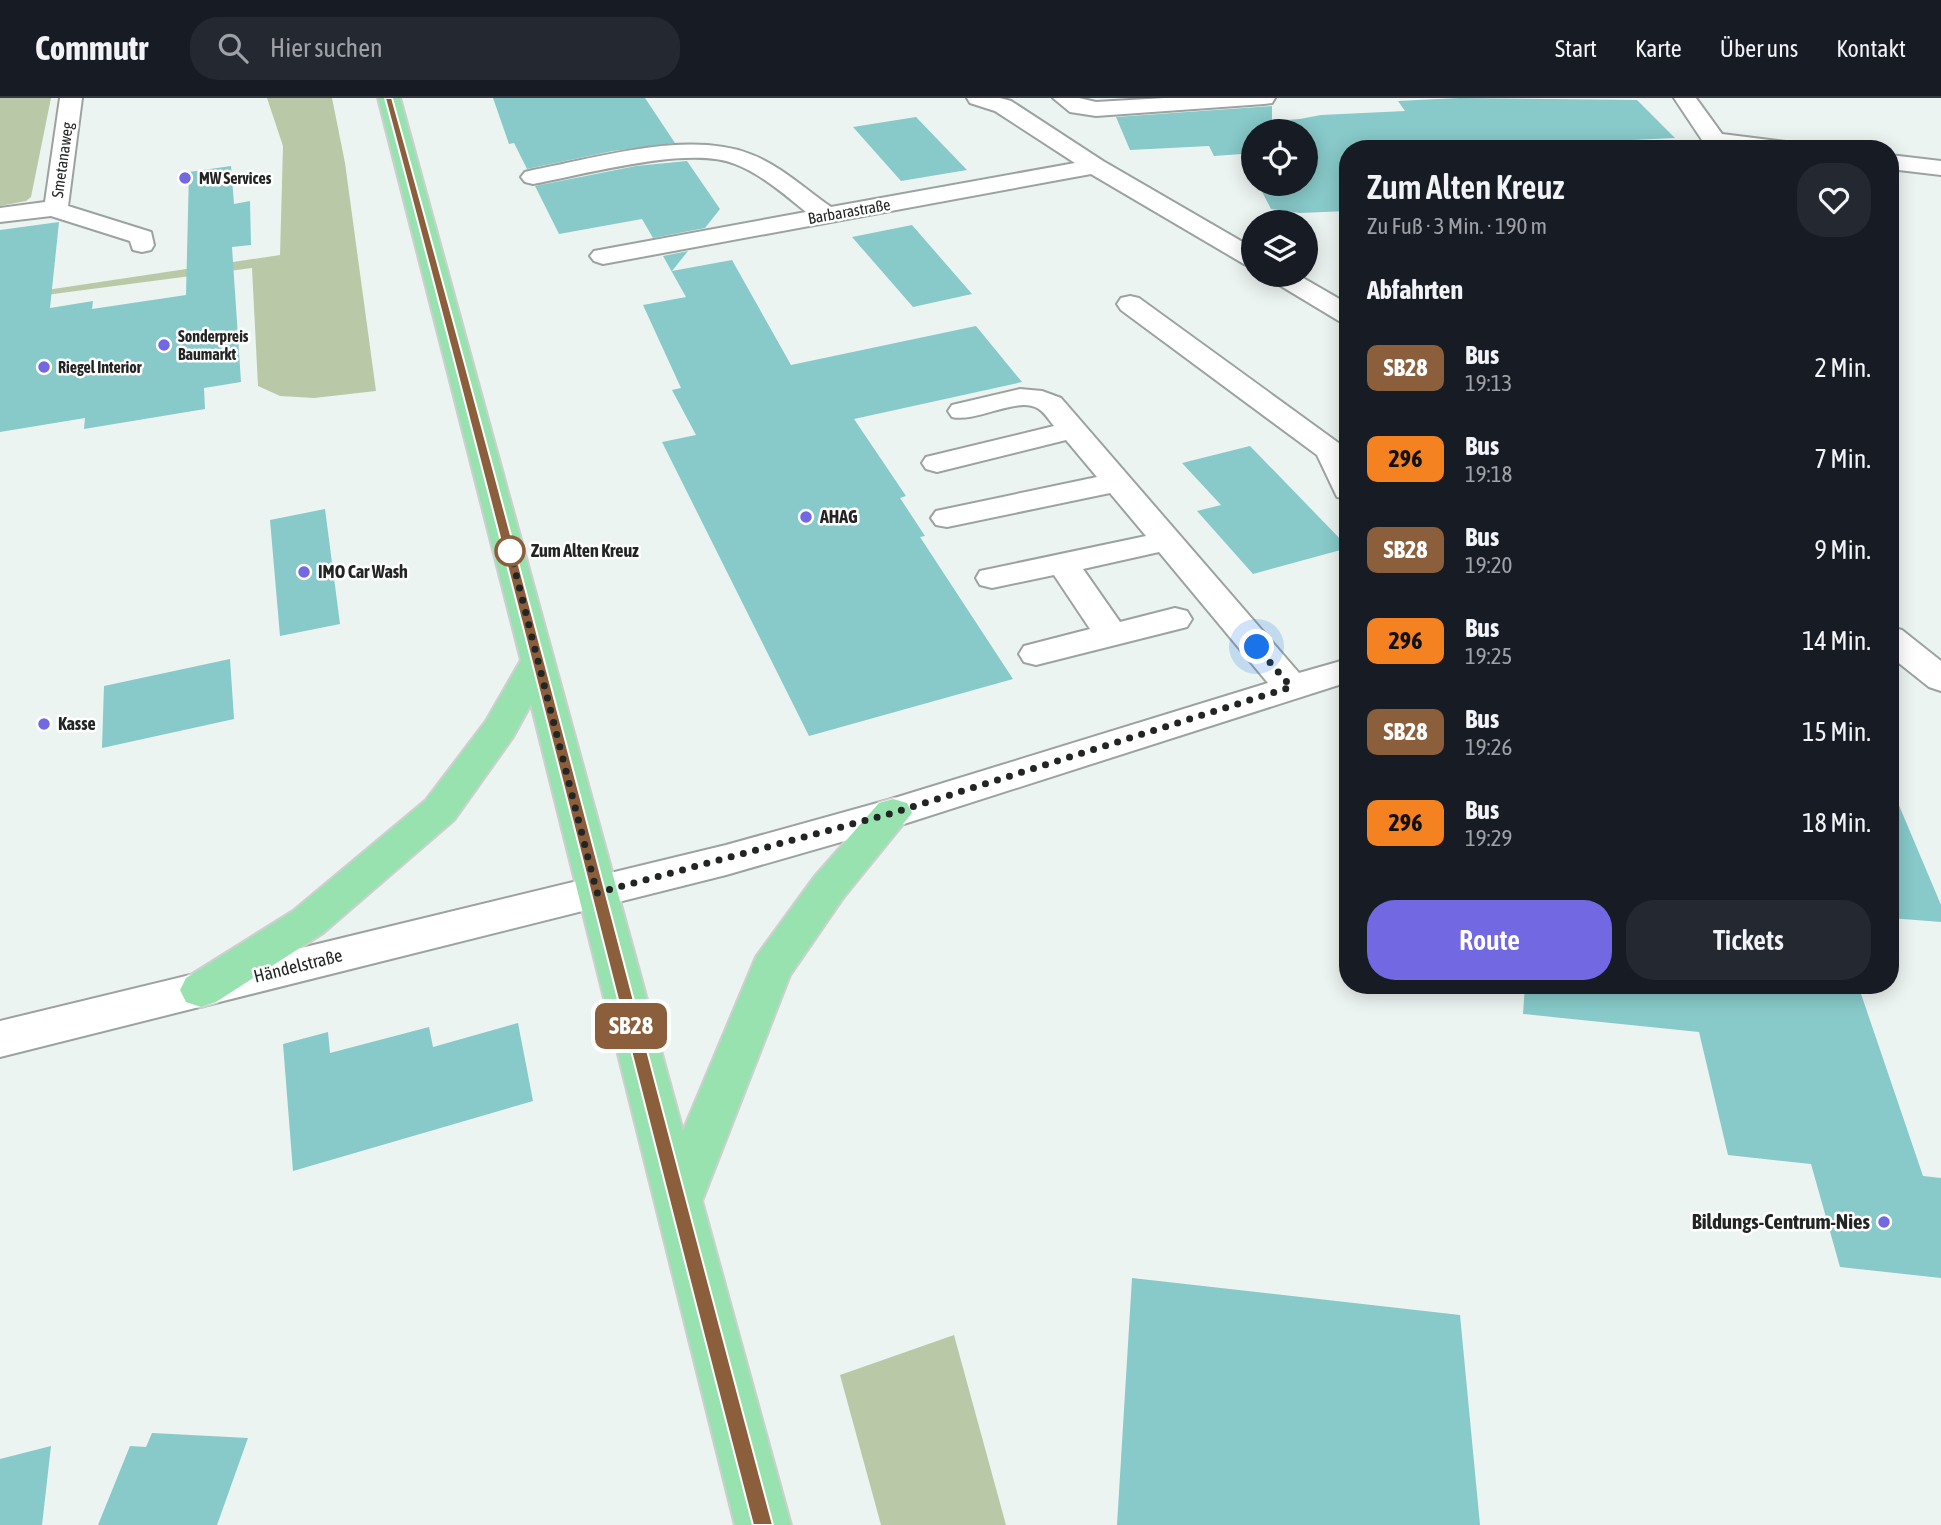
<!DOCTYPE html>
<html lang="de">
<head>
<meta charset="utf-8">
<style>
  :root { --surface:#171b24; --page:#242831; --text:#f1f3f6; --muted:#9ea1a6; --line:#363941; --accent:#7268e2 }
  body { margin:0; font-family:"Asap Condensed",sans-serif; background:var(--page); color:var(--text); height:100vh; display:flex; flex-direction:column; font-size:26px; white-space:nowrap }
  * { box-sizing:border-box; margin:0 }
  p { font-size:23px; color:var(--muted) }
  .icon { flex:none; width:38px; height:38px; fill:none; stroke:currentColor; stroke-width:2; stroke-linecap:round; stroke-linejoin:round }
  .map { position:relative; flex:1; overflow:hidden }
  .details { position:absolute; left:1339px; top:42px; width:560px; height:854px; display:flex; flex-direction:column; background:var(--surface); border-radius:28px; box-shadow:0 4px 18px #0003 }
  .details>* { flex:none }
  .badge { padding:0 14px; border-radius:10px; font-size:24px; line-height:46px }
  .tools { position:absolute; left:1241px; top:21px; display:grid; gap:14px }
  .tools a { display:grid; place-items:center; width:77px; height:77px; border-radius:50%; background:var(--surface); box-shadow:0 4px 18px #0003; font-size:35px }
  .you { position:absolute; width:35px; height:35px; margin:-18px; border:5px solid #fff; border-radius:50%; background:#1a73e8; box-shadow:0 0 0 10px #1a73e833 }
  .map>.badge { position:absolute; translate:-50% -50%; box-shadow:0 0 0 4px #fff }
  h2 { padding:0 28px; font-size:26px; line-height:63px }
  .round { display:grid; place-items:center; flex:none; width:74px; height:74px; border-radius:28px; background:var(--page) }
  .summary { display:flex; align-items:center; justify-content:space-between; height:119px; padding:0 28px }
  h1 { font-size:33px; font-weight:600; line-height:52px }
  .cta { display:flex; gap:14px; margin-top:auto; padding:14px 28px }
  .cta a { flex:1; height:80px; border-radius:28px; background:var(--accent); color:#fff; font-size:28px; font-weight:600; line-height:80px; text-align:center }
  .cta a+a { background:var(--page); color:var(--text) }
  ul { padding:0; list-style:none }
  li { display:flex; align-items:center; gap:21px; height:91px; padding:0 28px }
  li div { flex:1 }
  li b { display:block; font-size:26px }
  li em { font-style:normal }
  li .badge { min-width:77px; font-weight:700; text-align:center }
  header { display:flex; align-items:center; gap:42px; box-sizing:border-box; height:98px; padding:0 35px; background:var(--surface); border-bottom:2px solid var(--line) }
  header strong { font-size:33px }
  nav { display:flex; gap:38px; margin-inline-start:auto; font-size:24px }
  .search { width:490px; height:63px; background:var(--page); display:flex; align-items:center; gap:18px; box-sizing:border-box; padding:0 24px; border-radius:28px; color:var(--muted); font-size:26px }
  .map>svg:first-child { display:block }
  .green { fill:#b9c9a8 }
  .building { fill:#88c9c9 }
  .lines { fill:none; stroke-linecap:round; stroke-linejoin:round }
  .minor-casing { stroke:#9ca2a0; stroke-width:4 }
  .major-casing { stroke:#cecfcf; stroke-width:4 }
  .minor { fill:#fff; fill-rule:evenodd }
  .major { fill:#97e2af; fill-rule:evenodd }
  .line { fill:#8b5e3c; stroke:#fff; stroke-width:2 }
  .walk { stroke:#222524; stroke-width:7; stroke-dasharray:0 12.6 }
  .poi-dot { fill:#7268e2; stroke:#fff; stroke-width:2.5 }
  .stop-dot { fill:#fff; stroke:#8b5e3c; stroke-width:3.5 }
  .labels { text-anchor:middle; stroke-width:5; stroke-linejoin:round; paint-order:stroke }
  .far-street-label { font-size:16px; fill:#222524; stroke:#fff }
  .far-poi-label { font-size:16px; font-weight:bold; fill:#222524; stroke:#fff; text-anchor:start }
  .poi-label { font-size:18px; font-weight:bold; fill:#222524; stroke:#fff; text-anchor:start }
  .stop-label { font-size:18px; font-weight:bold; fill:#222524; stroke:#fff; text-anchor:start }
  .street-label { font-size:18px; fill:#222524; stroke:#fff }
  .near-poi-label { font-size:21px; font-weight:bold; fill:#222524; stroke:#fff; text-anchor:end }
</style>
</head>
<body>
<header>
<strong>Commutr</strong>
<div class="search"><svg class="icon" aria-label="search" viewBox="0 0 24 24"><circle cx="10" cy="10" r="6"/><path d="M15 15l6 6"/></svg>Hier suchen</div>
<nav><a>Start</a><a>Karte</a><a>Über uns</a><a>Kontakt</a></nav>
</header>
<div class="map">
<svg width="1941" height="1427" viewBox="0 0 1941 1427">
  <rect width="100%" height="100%" fill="#ecf4f1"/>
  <path class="green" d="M 0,0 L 51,0 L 31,99 L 26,103 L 0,108 Z
    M 267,0 L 332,0 L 345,65 L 376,293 L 314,300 L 280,298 L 258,288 L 252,170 L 0,203 L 0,199 L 280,157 L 283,48 Z
    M 954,1237 L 1006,1427 L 881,1427 L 840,1277 Z"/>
  <path class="building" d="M 493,0 L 645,0 L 675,45 L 613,53 L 527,71 L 514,45 L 509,46 Z
    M 1459,0 L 1637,2 L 1675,40 L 1438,51 L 1348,51 L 1348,113 L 1300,115 L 1271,111 L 1258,86 L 1306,86 L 1306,33 L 1253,33 L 1253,76 L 1242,56 L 1214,58 L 1209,48 L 1130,52 L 1116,19 L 1272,8 L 1272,23 L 1300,21 L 1321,17 L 1405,13 L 1398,3 Z
    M 916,19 L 967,72 L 901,83 L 853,29 Z
    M 687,63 L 720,111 L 705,130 L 653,140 L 642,121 L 559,136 L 535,88 L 636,68 Z
    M 231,68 L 234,106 L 250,103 L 251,147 L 232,149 L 241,284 L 204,290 L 205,311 L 84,331 L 85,320 L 0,334 L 0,132 L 59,124 L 50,210 L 93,203 L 92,211 L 186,197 L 189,74 Z
    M 912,127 L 972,196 L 913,209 L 852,139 Z
    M 688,153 L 672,173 L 732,162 L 791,267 L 976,228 L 1022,284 L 854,321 L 906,398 L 900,400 L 925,438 L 920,439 L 1013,581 L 809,638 L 662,344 L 696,337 L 672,292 L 681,290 L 643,207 L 686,199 L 663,158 Z
    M 1250,348 L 1348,449 L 1348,450 L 1253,476 L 1197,413 L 1221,407 L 1182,365 Z
    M 325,411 L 340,526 L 280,538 L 270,422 Z
    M 230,561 L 234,621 L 102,650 L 104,588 Z
    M 1890,686 L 1941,807 L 1941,824 L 1890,820 Z
    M 1525,887 L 1858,887 L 1923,1078 L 1941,1080 L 1941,1180 L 1840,1169 L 1811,1066 L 1728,1057 L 1699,934 L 1523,916 Z
    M 518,925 L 533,1003 L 293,1073 L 283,946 L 328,934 L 330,955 L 429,929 L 433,949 Z
    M 1132,1180 L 1460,1217 L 1480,1427 L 1117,1427 Z
    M 152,1335 L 248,1340 L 217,1427 L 98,1427 L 130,1348 L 146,1349 Z
    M 51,1348 L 42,1427 L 0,1427 L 0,1361 Z"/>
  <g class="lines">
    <g class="minor-casing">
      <path id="minor" d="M 60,0 L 82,0 L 68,108 L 151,134 L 154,147 L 151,152 L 142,154 L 133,152 L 130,143 L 51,118 L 0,124 L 0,110 L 45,104 Z
        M 967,0 L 1000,0 L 1011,3 L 1103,63 L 1253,150 L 1253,169 L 1244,166 L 1091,76 L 603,166 L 594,163 L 590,158 L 594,153 L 806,114 C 784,96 761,76 735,66 C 689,47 583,77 533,86 L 525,84 L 521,79 L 525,74 L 533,72 C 597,60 688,32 750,56 C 780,67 805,91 831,109 L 1075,65 L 995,13 L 970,5 Z
        M 1053,0 L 1079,0 L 1096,4 L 1165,0 L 1275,0 L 1272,5 L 1264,6 L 1096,18 L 1070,14 Z
        M 1674,0 L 1696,0 L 1722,36 L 1786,44 L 1794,46 L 1797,51 L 1708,51 Z
        M 1890,57 L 1941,63 L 1941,77 L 1890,71 Z
        M 1267,177 L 1298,177 L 1348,206 L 1348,225 L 1339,223 L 1271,182 Z
        M 1130,198 L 1139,200 L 1340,346 L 1348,358 L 1348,401 L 1337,399 L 1317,357 L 1121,212 L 1117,206 L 1121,200 Z
        M 1020,291 L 1042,293 L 1061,300 L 1299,575 L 1348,561 L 1348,584 L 907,725 L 726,777 L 0,959 L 0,923 L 726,747 L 888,702 L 1268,585 L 1159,454 L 1083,471 L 1120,524 L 1175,510 L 1187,513 L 1192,521 L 1187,529 L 1036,567 L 1024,564 L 1019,556 L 1024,548 L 1090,531 L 1054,477 L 992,490 L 980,487 L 976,480 L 980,473 L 1146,438 L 1110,395 L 947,429 L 936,427 L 931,420 L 936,413 L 1097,379 L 1066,342 L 937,374 L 926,371 L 922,365 L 926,359 L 1054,328 C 1049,322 1045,315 1039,311 C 1018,297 977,325 952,319 L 948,313 L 952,307 Z
        M 1890,529 L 1902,532 L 1941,563 L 1941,593 L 1929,589 L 1890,558 Z"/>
    </g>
    <g class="major-casing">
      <path id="major" d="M 378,0 L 400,0 L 683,1033 L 756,859 L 815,778 L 879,705 L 893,701 L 907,705 L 912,715 L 843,800 L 790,877 L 702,1103 L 791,1427 L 735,1427 L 531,606 L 513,639 L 454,722 L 323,835 L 216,904 L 201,909 L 186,904 L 180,892 L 186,880 L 293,813 L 426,702 L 486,623 L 521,562 Z"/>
    </g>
    <use href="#minor" class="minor"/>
    <use href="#major" class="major"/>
  </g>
  <path class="line" d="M 385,0 L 392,0 C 524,474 645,952 773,1427 L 753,1427 C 629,952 512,474 385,0 Z"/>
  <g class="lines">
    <path class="walk" d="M 510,453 L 507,441 L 597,795 L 893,715 L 1291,589 L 1257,549"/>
  </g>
  <g class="poi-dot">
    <circle cx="185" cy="80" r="7"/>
    <circle cx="164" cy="247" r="7"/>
    <circle cx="44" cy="269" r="7"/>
    <circle cx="806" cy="419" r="7"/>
    <circle cx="304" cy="474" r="7"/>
    <circle cx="44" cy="626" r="7"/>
    <circle cx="1884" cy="1124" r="7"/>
  </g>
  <circle class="stop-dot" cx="510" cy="453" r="14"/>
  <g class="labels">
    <g class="far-street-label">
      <text transform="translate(62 62) rotate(-82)" y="6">Smetanaweg</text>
      <text transform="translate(849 113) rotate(-10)" y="6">Barbarastraße</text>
    </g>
    <g class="far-poi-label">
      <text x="199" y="86">MW Services</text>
      <text x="178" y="244">Sonderpreis<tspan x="178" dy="18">Baumarkt</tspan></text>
      <text x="58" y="275">Riegel Interior</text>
    </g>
    <g class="poi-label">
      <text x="820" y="425">AHAG</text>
      <text x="318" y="480">IMO Car Wash</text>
      <text x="58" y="632">Kasse</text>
    </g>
    <g class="stop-label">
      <text x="531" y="459">Zum Alten Kreuz</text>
    </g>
    <g class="street-label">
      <text transform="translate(298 868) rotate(-14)" y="6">Händelstraße</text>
    </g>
    <g class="near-poi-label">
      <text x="1870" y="1131">Bildungs-Centrum-Nies</text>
    </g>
  </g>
</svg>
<div class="tools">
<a><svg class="icon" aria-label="locate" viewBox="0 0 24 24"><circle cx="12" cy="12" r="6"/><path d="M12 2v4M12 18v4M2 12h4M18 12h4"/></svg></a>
<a><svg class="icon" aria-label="layers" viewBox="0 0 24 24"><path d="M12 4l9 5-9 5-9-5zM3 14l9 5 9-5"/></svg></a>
</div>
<div class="you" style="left:1257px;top:549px"></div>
<b class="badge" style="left:631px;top:928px;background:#8b5e3c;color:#fff">SB28</b>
<section class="details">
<div class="summary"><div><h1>Zum Alten Kreuz</h1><p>Zu Fuß · 3 Min. · 190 m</p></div><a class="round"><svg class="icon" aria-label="heart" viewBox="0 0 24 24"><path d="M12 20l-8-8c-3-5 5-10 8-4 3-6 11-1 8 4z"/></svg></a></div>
<h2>Abfahrten</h2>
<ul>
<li><span class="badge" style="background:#8b5e3c;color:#fff">SB28</span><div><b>Bus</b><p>19:13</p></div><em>2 Min.</em></li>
<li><span class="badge" style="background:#f58220;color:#111">296</span><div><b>Bus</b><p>19:18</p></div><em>7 Min.</em></li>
<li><span class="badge" style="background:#8b5e3c;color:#fff">SB28</span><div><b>Bus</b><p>19:20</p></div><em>9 Min.</em></li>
<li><span class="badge" style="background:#f58220;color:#111">296</span><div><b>Bus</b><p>19:25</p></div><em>14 Min.</em></li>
<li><span class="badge" style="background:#8b5e3c;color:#fff">SB28</span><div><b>Bus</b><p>19:26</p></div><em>15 Min.</em></li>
<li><span class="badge" style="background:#f58220;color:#111">296</span><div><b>Bus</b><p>19:29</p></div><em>18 Min.</em></li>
</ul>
<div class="cta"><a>Route</a><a>Tickets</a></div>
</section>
</div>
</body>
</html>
